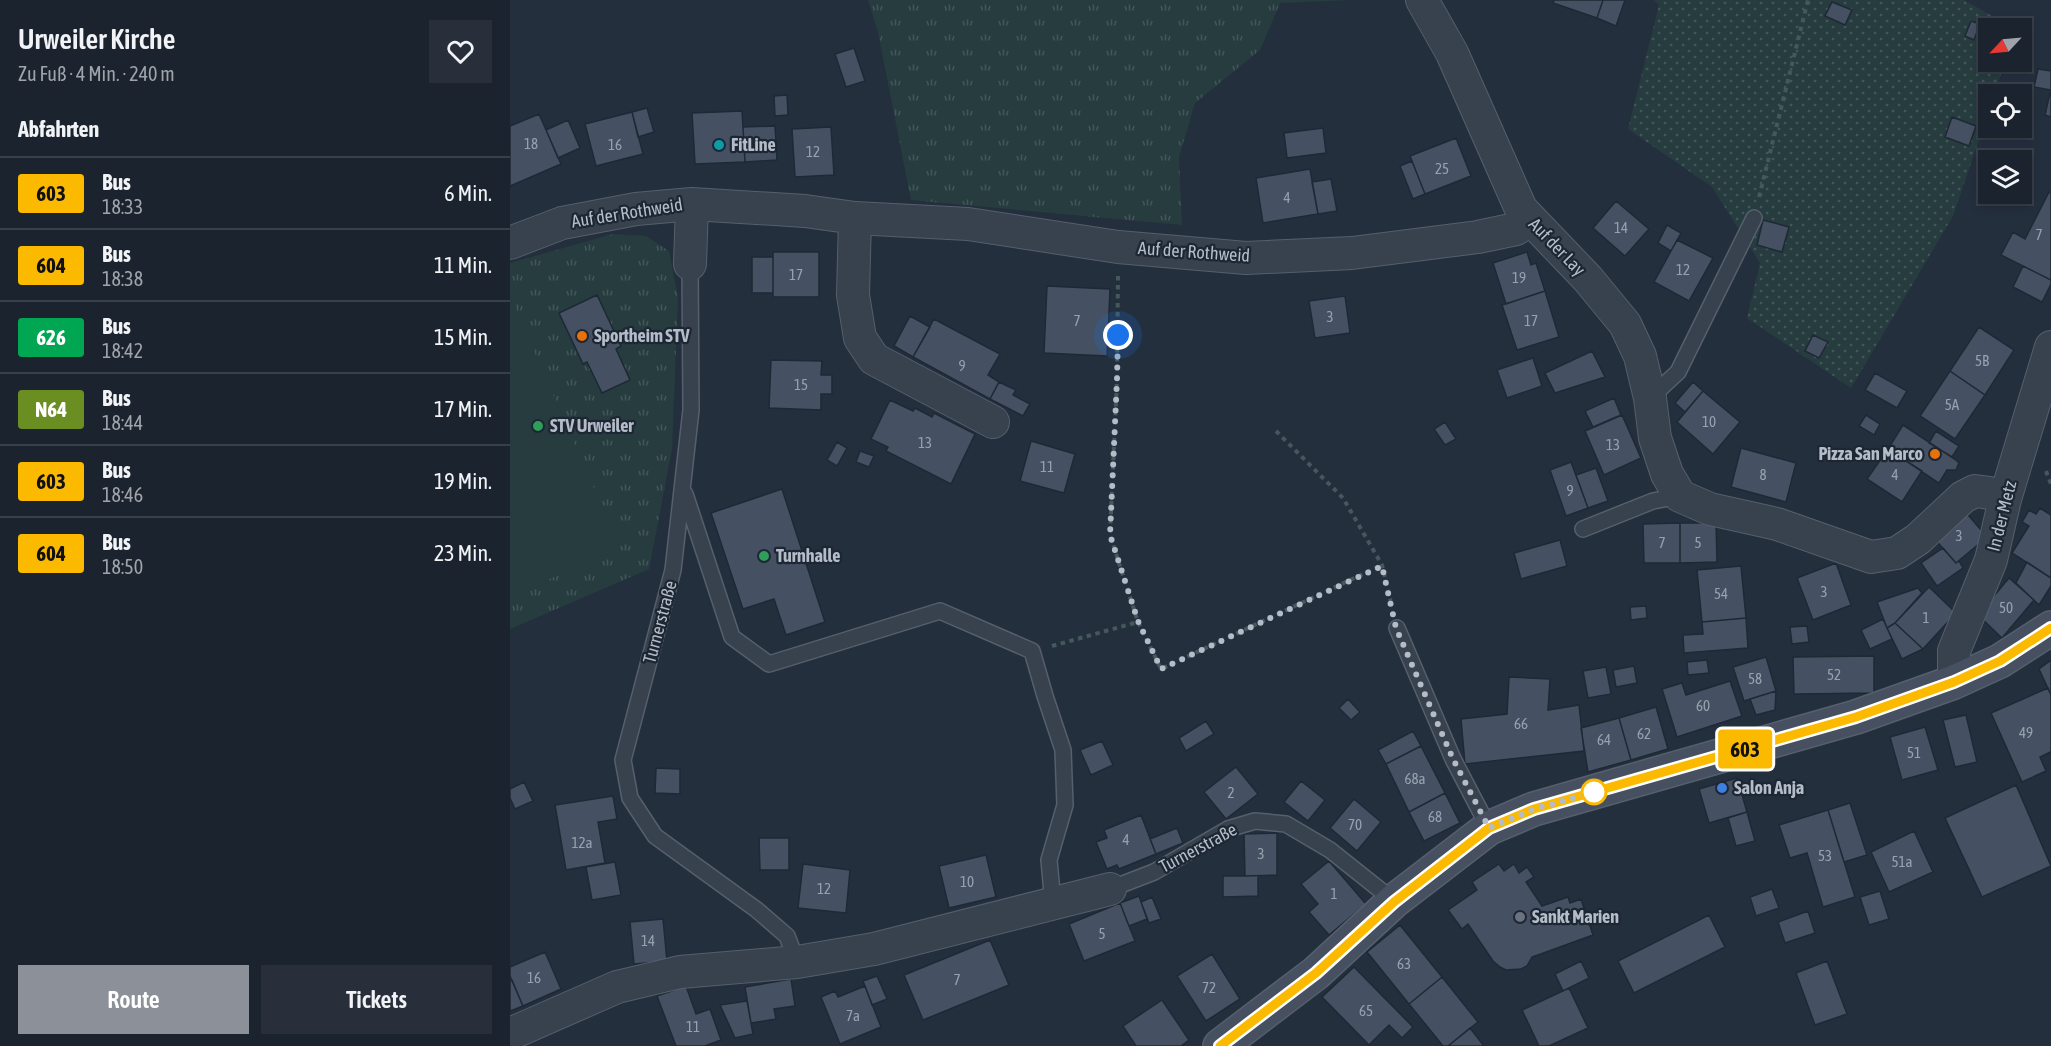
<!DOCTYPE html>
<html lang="de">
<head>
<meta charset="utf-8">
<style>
  :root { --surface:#1b232e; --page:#282f3a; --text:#f1f3f6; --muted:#a0a4aa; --line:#39404a; --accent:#8c9099 }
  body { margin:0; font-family:"Asap Condensed",sans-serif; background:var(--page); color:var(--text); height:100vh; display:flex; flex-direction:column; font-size:22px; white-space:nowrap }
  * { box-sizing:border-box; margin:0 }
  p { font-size:20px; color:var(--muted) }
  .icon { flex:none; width:33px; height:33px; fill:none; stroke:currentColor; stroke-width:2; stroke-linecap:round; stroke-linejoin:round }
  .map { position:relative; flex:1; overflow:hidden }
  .drawer { display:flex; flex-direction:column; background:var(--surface); width:510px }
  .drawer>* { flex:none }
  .badge { padding:0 12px; border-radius:4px; font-size:21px; line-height:39px }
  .needle { width:39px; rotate:244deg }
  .fabs { position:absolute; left:1468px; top:18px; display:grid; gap:12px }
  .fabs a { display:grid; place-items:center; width:54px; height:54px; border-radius:0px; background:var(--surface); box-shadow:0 3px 9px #0003,0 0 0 2px var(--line); font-size:30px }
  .you { position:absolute; width:30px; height:30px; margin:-15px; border:4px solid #fff; border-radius:50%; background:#1a73e8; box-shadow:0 0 0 9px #1a73e833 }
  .map>.badge { position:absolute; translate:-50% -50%; box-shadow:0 0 0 3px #fff }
  h2 { padding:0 18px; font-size:22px; line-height:54px }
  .round { display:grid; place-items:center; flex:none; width:63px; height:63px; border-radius:0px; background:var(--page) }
  .head { display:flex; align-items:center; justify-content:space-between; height:102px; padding:0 18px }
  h1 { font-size:28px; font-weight:600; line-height:45px }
  .action { display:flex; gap:12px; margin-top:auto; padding:12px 18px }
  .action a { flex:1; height:69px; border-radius:0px; background:var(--accent); color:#fff; font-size:24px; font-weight:600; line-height:69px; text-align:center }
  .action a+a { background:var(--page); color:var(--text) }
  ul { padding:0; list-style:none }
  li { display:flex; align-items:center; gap:18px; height:72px; padding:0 18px; border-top:2px solid var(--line) }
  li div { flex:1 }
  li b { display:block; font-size:22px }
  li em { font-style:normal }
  li .badge { min-width:66px; font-weight:700; text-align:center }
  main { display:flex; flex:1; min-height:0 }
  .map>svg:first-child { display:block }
  .grass { fill:url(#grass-tufts) }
  .garden { fill:url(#garden-dots) }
  .pitch { fill:#263c3f }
  .building { fill:#455162; stroke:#1f2835; stroke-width:1.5 }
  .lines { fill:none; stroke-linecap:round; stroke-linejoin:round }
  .service-casing { stroke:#565f6c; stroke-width:18 }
  .minor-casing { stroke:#565f6c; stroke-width:34 }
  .secondary-casing { stroke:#565f6c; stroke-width:36 }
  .path { stroke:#44595c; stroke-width:4; stroke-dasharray:4.5 4.5; stroke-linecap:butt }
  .service { stroke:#38414e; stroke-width:15 }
  .minor { stroke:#38414e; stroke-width:32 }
  .secondary { stroke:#465061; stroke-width:33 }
  .line-casing { stroke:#fff; stroke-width:14 }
  .line { stroke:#fbba00; stroke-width:9 }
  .walk { stroke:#b4bcc9; stroke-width:6; stroke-dasharray:0 10.8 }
  .culture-dot { fill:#0f9aa8; stroke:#1d2633; stroke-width:2 }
  .food-dot { fill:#e8710a; stroke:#1d2633; stroke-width:2 }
  .leisure-dot { fill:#2e9e5b; stroke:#1d2633; stroke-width:2 }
  .shop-dot { fill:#3f7fe0; stroke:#1d2633; stroke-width:2 }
  .stop-dot { fill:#fff; stroke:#fbba00; stroke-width:3 }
  .worship-dot { fill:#6b7280; stroke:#1d2633; stroke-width:2 }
  .labels { text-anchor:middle; stroke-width:4.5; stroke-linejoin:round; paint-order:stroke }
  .number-label { font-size:15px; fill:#98a1af }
  .poi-label { font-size:18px; font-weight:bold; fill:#b4bcc9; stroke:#1d2633; text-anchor:start }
  .street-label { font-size:18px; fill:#b4bcc9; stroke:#1d2633 }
</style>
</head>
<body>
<main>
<section class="drawer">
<div class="head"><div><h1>Urweiler Kirche</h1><p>Zu Fuß · 4 Min. · 240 m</p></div><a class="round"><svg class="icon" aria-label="heart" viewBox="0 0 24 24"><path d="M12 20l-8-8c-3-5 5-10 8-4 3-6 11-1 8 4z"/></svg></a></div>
<h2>Abfahrten</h2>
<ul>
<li><span class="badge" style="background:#fbba00;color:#111">603</span><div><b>Bus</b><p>18:33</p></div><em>6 Min.</em></li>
<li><span class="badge" style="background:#fbba00;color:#111">604</span><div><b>Bus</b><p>18:38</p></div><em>11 Min.</em></li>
<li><span class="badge" style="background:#00a651;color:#fff">626</span><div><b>Bus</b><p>18:42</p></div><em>15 Min.</em></li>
<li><span class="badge" style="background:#6b8e23;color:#fff">N64</span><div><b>Bus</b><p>18:44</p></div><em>17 Min.</em></li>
<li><span class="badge" style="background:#fbba00;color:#111">603</span><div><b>Bus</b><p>18:46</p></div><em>19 Min.</em></li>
<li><span class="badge" style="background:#fbba00;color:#111">604</span><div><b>Bus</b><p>18:50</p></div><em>23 Min.</em></li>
</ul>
<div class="action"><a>Route</a><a>Tickets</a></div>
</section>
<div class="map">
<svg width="1541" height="1046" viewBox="0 0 1541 1046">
  <defs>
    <pattern id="grass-tufts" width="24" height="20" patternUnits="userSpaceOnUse" patternTransform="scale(1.5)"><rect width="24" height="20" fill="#263c3f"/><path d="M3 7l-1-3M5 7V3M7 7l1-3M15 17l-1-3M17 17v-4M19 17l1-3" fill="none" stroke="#435659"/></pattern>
    <pattern id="garden-dots" width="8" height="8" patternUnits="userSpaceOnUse" patternTransform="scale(1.5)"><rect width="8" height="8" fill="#263c3f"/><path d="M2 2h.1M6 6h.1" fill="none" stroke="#435659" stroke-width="1.8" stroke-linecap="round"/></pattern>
  </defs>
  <rect width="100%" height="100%" fill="#242f3e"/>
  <path class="grass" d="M 358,0 L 840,0 L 770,3 L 750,50 L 685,103 L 669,157 L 672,225 L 401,200 L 368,32 Z
    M 103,234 L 136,236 L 159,251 L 168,298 L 162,449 L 139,569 L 0,629 L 0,263 Z"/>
  <path class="garden" d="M 1144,0 L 1454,0 L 1503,28 L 1479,28 L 1479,62 L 1495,62 L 1484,94 L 1479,94 L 1479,110 L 1443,216 L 1341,388 L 1237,318 L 1250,263 L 1202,187 L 1118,129 L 1149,5 Z"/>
  <path class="pitch" d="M 3,303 L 110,548 L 0,596 L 0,304 Z"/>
  <path class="building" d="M 1044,0 L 1093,0 L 1087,18 L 1043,3 Z
    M 1093,0 L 1115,0 L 1106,26 L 1087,18 Z
    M 1322,2 L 1342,10 L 1335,25 L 1315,16 Z
    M 1461,21 L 1470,24 L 1464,40 L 1455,36 Z
    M 344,48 L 355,81 L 336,87 L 325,54 Z
    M 1528,69 L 1541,71 L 1541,90 L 1524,87 Z
    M 1540,93 L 1541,94 L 1541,117 L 1535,115 Z
    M 277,95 L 278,115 L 265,116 L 264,96 Z
    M 137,108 L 144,132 L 128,137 L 122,112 Z
    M 232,111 L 235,162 L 185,164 L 182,113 Z
    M 122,112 L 133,154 L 86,166 L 75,124 Z
    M 29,114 L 51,164 L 0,186 L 0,126 Z
    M 1442,117 L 1466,126 L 1459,146 L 1435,137 Z
    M 58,120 L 70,148 L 48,158 L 36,130 Z
    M 265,126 L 267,160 L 235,162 L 233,127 Z
    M 321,127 L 324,175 L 285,177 L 282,129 Z
    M 813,128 L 816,153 L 777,158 L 774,133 Z
    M 946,138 L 961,176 L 915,194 L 900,156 Z
    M 902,161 L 915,194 L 903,199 L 890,166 Z
    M 800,169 L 808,214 L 753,223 L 746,178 Z
    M 821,179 L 827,211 L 808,214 L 802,182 Z
    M 1539,192 L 1541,193 L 1541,280 L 1491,255 L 1503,232 L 1515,239 Z
    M 1106,201 L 1139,229 L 1115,256 L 1083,228 Z
    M 1253,220 L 1279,227 L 1272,252 L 1247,245 Z
    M 1157,225 L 1171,233 L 1161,251 L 1148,243 Z
    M 1167,240 L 1203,258 L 1179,301 L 1144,282 Z
    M 263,252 L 309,252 L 309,297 L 263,297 Z
    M 1017,252 L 1021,265 L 1026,263 L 1035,291 L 996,304 L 983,263 Z
    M 242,257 L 263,257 L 263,293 L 242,293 Z
    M 1513,266 L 1541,280 L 1541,284 L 1532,302 L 1503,287 Z
    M 537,286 L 600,289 L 597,356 L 534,353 Z
    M 1035,291 L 1049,337 L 1007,350 L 992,305 Z
    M 87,295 L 111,346 L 106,349 L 120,380 L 92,393 L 77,362 L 73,364 L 49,313 Z
    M 835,296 L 840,333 L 805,338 L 799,301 Z
    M 400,316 L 420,327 L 403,357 L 384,346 Z
    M 424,319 L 490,354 L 478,375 L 489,382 L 480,399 L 403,357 Z
    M 1469,327 L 1504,350 L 1475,395 L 1440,371 Z
    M 1303,335 L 1318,342 L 1309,358 L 1295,351 Z
    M 1082,351 L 1095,377 L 1045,393 L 1035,373 Z
    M 1023,358 L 1032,386 L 997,398 L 987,370 Z
    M 261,360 L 312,361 L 311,375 L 322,375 L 322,394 L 311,394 L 311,410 L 259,408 Z
    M 1440,371 L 1475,395 L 1445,439 L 1410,416 Z
    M 1365,373 L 1397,391 L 1387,408 L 1355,390 Z
    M 489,382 L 506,390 L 503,395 L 520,404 L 513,416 L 480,399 Z
    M 1183,382 L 1193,391 L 1175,412 L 1165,403 Z
    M 1193,391 L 1230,422 L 1203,454 L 1167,422 Z
    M 1104,398 L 1111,415 L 1083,427 L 1075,411 Z
    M 380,400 L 403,411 L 405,408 L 422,417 L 424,413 L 465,434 L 441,484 L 376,451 L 378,447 L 361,439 Z
    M 1112,415 L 1131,458 L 1094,475 L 1075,431 Z
    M 1356,415 L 1370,424 L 1364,435 L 1349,426 Z
    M 935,422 L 946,439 L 935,445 L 924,429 Z
    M 1393,425 L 1446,460 L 1449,463 L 1446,470 L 1437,470 L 1429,483 L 1378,449 Z
    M 1426,431 L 1449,446 L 1442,457 L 1419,443 Z
    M 521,441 L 565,454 L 554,493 L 510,481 Z
    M 327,442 L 337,448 L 327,466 L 317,460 Z
    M 1231,448 L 1286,463 L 1276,502 L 1221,487 Z
    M 1378,449 L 1412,471 L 1392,502 L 1357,479 Z
    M 350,451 L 364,456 L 359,467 L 346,462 Z
    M 1061,462 L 1078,508 L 1056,516 L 1040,470 Z
    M 1086,468 L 1098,501 L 1078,508 L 1066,475 Z
    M 272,489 L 315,622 L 276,635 L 264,599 L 233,609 L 201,513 Z
    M 1530,508 L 1541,515 L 1541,578 L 1502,553 L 1519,526 L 1512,522 L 1519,510 L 1526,514 Z
    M 1453,509 L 1477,537 L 1446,563 L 1422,536 Z
    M 1170,523 L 1170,563 L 1134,563 L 1133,524 Z
    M 1170,523 L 1206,523 L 1207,562 L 1170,563 Z
    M 1050,540 L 1057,566 L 1011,579 L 1004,553 Z
    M 1433,548 L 1446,563 L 1449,561 L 1453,568 L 1427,586 L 1411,563 Z
    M 1517,562 L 1541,578 L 1541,586 L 1529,605 L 1506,583 Z
    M 1326,563 L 1341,605 L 1303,620 L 1287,578 Z
    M 1231,566 L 1236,618 L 1192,622 L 1187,570 Z
    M 1499,578 L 1524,600 L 1492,638 L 1468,615 Z
    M 1419,587 L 1446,613 L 1413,649 L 1385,623 Z
    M 1408,588 L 1412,593 L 1385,623 L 1377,628 L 1367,602 Z
    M 1136,606 L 1137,618 L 1121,620 L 1120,607 Z
    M 1236,618 L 1238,648 L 1174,653 L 1173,635 L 1193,634 L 1192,622 Z
    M 1373,619 L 1382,639 L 1360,649 L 1351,630 Z
    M 1385,623 L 1413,649 L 1392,659 L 1377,628 Z
    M 1297,626 L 1299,642 L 1282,644 L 1280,627 Z
    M 1364,656 L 1364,693 L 1284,694 L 1283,657 Z
    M 1256,657 L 1266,691 L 1234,701 L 1223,667 Z
    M 1197,660 L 1199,673 L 1178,675 L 1177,662 Z
    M 1541,660 L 1541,695 L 1529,669 Z
    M 1124,666 L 1127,683 L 1106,687 L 1103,670 Z
    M 1096,667 L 1101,694 L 1078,698 L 1073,671 Z
    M 999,677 L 1040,679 L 1038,710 L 1069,705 L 1074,751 L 955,764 L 951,719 L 997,714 Z
    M 1220,681 L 1232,716 L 1167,737 L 1152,689 L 1172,683 L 1176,695 Z
    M 1538,688 L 1541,695 L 1541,755 L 1540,752 L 1530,757 L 1536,771 L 1512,782 L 1481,713 Z
    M 1266,691 L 1265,710 L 1246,715 L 1240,699 Z
    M 838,699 L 850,712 L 841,720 L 829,708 Z
    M 1146,707 L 1158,749 L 1121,760 L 1109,718 Z
    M 1456,715 L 1467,762 L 1445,767 L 1433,720 Z
    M 1109,718 L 1121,760 L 1078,772 L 1071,728 Z
    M 696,721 L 704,734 L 676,751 L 669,738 Z
    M 1415,727 L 1428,770 L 1392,780 L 1380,737 Z
    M 903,731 L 911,746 L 876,764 L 868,750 Z
    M 592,741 L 603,765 L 581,775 L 570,750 Z
    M 911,746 L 935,793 L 899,812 L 876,764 Z
    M 726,767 L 748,794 L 716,819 L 694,792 Z
    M 146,768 L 170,769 L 170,794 L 145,793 Z
    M 1227,778 L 1237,812 L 1199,823 L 1189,789 Z
    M 791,781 L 815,800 L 798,821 L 774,802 Z
    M 14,782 L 23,801 L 5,809 L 0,798 L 0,789 Z
    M 1506,785 L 1541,866 L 1472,897 L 1435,818 Z
    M 935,793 L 950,823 L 914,841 L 899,812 Z
    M 103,796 L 107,819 L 88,822 L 95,863 L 56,870 L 45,805 Z
    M 844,799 L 871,822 L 847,851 L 820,828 Z
    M 1340,803 L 1357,855 L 1334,862 L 1318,810 Z
    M 1318,810 L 1345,897 L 1313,907 L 1297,853 L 1280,858 L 1269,825 Z
    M 1237,812 L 1245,841 L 1226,846 L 1218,818 Z
    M 631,815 L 646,854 L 609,869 L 607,865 L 597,869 L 586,842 L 597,838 L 594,830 Z
    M 667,828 L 673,843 L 646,854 L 640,839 Z
    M 1404,831 L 1423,872 L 1379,892 L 1361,852 Z
    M 767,833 L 767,875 L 735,876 L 734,834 Z
    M 249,838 L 279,838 L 279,870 L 250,870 Z
    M 476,855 L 486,897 L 439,908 L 429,866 Z
    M 819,861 L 856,904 L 819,935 L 799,912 L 808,904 L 791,884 Z
    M 105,862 L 111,895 L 82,900 L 76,867 Z
    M 293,864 L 340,870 L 336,913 L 288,908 Z
    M 989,864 L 994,871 L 1004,864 L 1009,873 L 1017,867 L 1024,877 L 1016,882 L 1032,906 L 1058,897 L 1060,903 L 1071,899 L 1083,935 L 1022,957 L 1017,966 L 1011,969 L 996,970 L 990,967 L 983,961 L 958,924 L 952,929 L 938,910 L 967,890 L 962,882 Z
    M 713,876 L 748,876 L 748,896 L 713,897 Z
    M 1262,889 L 1269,908 L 1246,916 L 1240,897 Z
    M 1370,891 L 1379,919 L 1359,925 L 1350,897 Z
    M 629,896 L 637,919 L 619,926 L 610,903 Z
    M 642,897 L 651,919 L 639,923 L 631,902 Z
    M 610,903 L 625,941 L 574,961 L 559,924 Z
    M 1298,911 L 1305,933 L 1275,943 L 1268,922 Z
    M 1199,915 L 1215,947 L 1124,993 L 1108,961 Z
    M 153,919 L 157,961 L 124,964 L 120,922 Z
    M 890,925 L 932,977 L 899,1004 L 857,952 Z
    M 480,940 L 499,985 L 413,1020 L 394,975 Z
    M 35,952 L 51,989 L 13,1006 L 0,976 L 0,967 Z
    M 702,954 L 730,999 L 696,1021 L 667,976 Z
    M 1071,961 L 1079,978 L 1053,991 L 1045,974 Z
    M 1317,961 L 1337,1014 L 1305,1025 L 1286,973 Z
    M 844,967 L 903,1027 L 892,1038 L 879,1025 L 859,1045 L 812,997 Z
    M 367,976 L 377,999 L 362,1005 L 353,981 Z
    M 932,977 L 968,1022 L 938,1046 L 933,1046 L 899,1004 Z
    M 281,979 L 285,1006 L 264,1009 L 266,1019 L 241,1023 L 235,987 Z
    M 2,980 L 13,1006 L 0,1011 L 0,981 Z
    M 176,986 L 186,1014 L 200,1009 L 211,1040 L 195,1046 L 166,1046 L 147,996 Z
    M 355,986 L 371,1027 L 330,1044 L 311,997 L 325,991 L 328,997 Z
    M 1059,988 L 1078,1028 L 1039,1046 L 1029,1046 L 1012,1010 Z
    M 652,1000 L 679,1040 L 671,1046 L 626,1046 L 613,1026 Z
    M 237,1001 L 243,1034 L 225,1038 L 210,1005 Z
    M 960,1028 L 974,1046 L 938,1046 Z"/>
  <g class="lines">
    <g class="service-casing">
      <path id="service" d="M 180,264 L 181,410 L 163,570 L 113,760 L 120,798 L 145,836 L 247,910 L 277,936 L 287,962
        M 1140,398 L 1168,372 L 1244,218
        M 175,494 L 222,637 L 259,664 L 430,611 L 522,651 L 535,696 L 553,750 L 555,805 L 539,860 L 543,904
        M 1073,529 L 1143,501 L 1170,496
        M 887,628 L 943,759 L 979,828
        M 600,889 L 644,872 L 718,829 L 745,821 L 776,824 L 820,850 L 884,901"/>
    </g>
    <g class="minor-casing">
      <path id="minor" d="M 912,0 L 942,53 L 1011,209 L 1078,279 L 1115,324 L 1130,356 L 1140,398 L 1145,438 L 1157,474 L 1170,496 L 1200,509 L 1267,524 L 1361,557 L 1387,553 L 1408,539 L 1453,497 L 1465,491 L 1480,493 L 1495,499
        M 345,218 L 343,295 L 350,338 L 364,359 L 483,422
        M 0,243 L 52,223 L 126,209 L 182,204 L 295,211 L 345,218 L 458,224 L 608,247 L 736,258 L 842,253 L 968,237 L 1006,229 L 1020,220
        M 180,264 L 182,204
        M 1444,682 L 1444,651 L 1481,560 L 1495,499 L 1541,347
        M 0,1034 L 107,987 L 170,972 L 287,962 L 364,949 L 600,889"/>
    </g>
    <g class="secondary-casing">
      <path id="secondary" d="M 710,1046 L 806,973 L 884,901 L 979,828 L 1024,809 L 1346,717 L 1444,682 L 1490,661 L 1541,628"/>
    </g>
    <path class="path" d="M 1249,197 L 1298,0
      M 608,276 L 607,379 L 600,535 L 628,622 L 651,669 L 872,565
      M 766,431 L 833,498 L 872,565 L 882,607
      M 1536,471 L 1541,484
      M 542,646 L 628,622"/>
    <use href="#service" class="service"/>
    <use href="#minor" class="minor"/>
    <use href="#secondary" class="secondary"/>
  </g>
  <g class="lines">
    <g class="line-casing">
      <path id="line" d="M 710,1046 L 806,973 L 884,902 L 979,828 L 1024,809 L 1346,717 L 1444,682 L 1490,661 L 1541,628"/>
    </g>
    <use href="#line" class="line"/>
    <path class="walk" d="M 608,335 L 607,379 L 600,535 L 628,621 L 651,669 L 872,566 L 886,628 L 943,759 L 979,828 L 1024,809 L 1088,791 L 1084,792"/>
  </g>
  <circle class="culture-dot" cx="209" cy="145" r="6"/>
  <g class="food-dot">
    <circle cx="72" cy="336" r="6"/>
    <circle cx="1425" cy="454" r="6"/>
  </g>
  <g class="leisure-dot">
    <circle cx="28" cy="426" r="6"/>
    <circle cx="254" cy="556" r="6"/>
  </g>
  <circle class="shop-dot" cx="1212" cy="788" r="6"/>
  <circle class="stop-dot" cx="1084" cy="792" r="12"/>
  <circle class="worship-dot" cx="1010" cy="917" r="6"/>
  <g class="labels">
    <g class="number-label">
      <text x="21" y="149">18</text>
      <text x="105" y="150">16</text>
      <text x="303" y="157">12</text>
      <text x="932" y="174">25</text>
      <text x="777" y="203">4</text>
      <text x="1111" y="233">14</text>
      <text x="1529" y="240">7</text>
      <text x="1173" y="275">12</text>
      <text x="286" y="280">17</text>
      <text x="1009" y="283">19</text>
      <text x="820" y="322">3</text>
      <text x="567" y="326">7</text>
      <text x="1021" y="326">17</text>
      <text x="1472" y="366">5B</text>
      <text x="452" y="371">9</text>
      <text x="291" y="390">15</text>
      <text x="1442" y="410">5A</text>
      <text x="1199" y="427">10</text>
      <text x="415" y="448">13</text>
      <text x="1103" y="450">13</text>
      <text x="537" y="472">11</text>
      <text x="1253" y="480">8</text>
      <text x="1385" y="480">4</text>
      <text x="1060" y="496">9</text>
      <text x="1449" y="541">3</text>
      <text x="1152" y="548">7</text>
      <text x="1188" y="548">5</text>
      <text x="1314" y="597">3</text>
      <text x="1211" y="599">54</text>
      <text x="1496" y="613">50</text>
      <text x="1416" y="623">1</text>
      <text x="1324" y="680">52</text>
      <text x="1245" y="684">58</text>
      <text x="1193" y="711">60</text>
      <text x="1011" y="729">66</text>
      <text x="1516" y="738">49</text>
      <text x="1134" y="739">62</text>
      <text x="1094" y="745">64</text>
      <text x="1404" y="758">51</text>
      <text x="905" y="784">68a</text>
      <text x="721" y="798">2</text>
      <text x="925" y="822">68</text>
      <text x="845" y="830">70</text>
      <text x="616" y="845">4</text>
      <text x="72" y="848">12a</text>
      <text x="751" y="859">3</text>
      <text x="1315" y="861">53</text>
      <text x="1392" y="867">51a</text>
      <text x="457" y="887">10</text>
      <text x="314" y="894">12</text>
      <text x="824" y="899">1</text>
      <text x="592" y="939">5</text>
      <text x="138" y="946">14</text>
      <text x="894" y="969">63</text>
      <text x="24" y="983">16</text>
      <text x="447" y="985">7</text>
      <text x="699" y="993">72</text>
      <text x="856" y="1016">65</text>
      <text x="343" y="1021">7a</text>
      <text x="183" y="1032">11</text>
    </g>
    <g class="poi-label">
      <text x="221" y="151">FitLine</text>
      <text x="84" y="342">Sportheim STV</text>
      <text x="40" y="432">STV Urweiler</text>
      <text x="1413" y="460" text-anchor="end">Pizza San Marco</text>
      <text x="266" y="562">Turnhalle</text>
      <text x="1224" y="794">Salon Anja</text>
      <text x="1022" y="923">Sankt Marien</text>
    </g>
    <g class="street-label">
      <text transform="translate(117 213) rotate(-9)" y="6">Auf der Rothweid</text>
      <text transform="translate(1047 247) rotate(46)" y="6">Auf der Lay</text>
      <text transform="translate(684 252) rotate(4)" y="6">Auf der Rothweid</text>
      <text transform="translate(1492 516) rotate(-76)" y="6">In der Metz</text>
      <text transform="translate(150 622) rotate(-75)" y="6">Turnerstraße</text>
      <text transform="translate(688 848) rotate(-28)" y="6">Turnerstraße</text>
    </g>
  </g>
</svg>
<div class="fabs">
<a><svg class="needle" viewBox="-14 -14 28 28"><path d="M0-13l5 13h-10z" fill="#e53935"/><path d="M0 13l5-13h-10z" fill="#a0a4aa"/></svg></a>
<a><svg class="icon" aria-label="locate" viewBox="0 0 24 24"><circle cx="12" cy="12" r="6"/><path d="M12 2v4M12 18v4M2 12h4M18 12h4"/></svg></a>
<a><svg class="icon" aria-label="layers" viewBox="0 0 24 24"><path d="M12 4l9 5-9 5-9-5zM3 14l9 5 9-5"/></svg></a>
</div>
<div class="you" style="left:608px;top:335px"></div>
<b class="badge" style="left:1235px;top:749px;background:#fbba00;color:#111">603</b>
</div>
</main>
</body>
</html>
